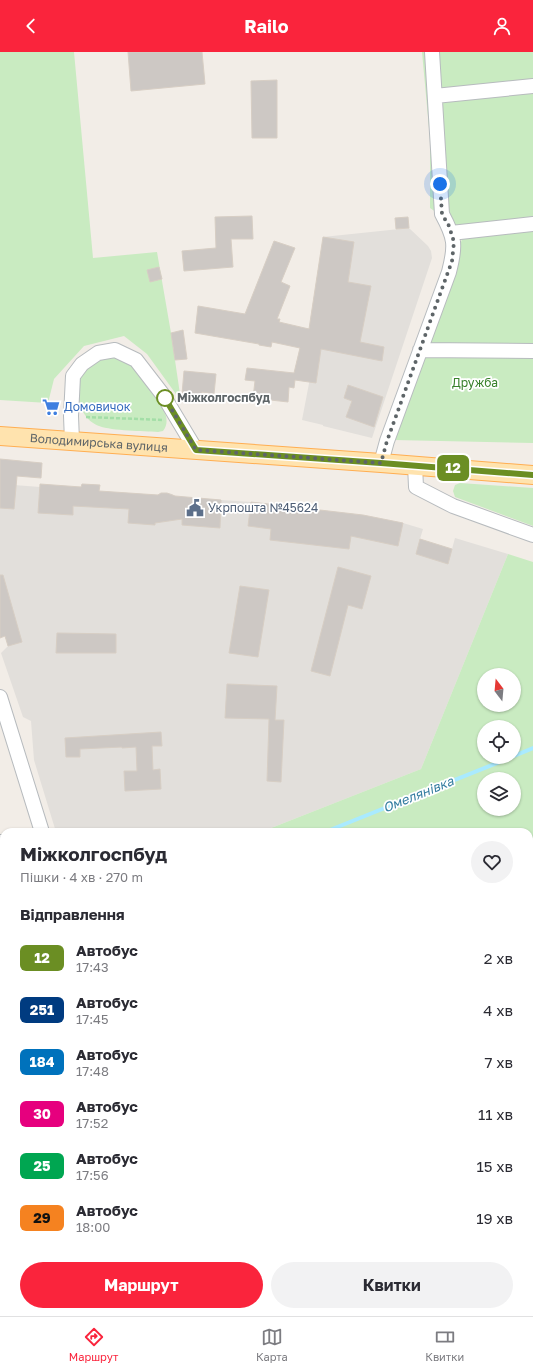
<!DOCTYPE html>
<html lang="uk">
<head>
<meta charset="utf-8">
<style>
  :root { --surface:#fff; --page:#f2f2f3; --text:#2b2b33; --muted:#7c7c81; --line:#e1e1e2; --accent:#fa243c }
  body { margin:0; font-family:"Golos Text",sans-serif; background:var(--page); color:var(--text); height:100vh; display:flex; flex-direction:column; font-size:15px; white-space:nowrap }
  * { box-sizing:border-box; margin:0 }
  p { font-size:13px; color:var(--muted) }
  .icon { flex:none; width:22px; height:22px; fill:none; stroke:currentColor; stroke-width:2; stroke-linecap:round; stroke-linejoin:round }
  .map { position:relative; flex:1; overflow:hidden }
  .drawer { position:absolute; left:0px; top:776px; width:533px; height:488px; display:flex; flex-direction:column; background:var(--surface); border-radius:12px 12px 0 0; box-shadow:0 1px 3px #0004 }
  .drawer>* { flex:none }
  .badge { padding:0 8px; border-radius:6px; font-size:14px; line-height:26px }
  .needle { width:26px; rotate:344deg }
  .fabs { position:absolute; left:477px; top:616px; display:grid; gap:8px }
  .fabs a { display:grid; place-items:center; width:44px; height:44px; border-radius:50%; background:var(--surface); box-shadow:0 1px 3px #0004; font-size:20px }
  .you { position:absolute; width:20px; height:20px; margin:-10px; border:3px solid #fff; border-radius:50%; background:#1a73e8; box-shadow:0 0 0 6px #1a73e833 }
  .map>.badge { position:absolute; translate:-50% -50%; box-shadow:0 0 0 2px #fff }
  h2 { padding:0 20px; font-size:15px; line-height:36px }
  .round { display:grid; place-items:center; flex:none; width:42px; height:42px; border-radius:21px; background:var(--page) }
  .summary { display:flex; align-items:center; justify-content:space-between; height:68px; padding:0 20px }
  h1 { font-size:19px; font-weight:700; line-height:30px }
  .cta { display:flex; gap:8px; margin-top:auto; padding:8px 20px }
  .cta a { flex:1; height:46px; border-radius:24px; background:var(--accent); color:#fff; font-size:16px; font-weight:700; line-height:46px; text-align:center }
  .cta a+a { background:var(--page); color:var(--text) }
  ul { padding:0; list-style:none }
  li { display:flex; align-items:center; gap:12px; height:52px; padding:0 20px }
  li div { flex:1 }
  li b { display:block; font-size:15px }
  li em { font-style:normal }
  li .badge { min-width:44px; font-weight:700; text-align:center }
  header { display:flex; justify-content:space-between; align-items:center; height:52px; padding:0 20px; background:var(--accent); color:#fff; font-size:18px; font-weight:700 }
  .tab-bar { display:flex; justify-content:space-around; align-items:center; height:56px; border-top:1px solid var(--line); background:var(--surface); font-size:11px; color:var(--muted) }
  .tab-bar a { display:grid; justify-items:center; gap:2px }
  .tab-bar .selected { color:var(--accent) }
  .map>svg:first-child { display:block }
  .industrial { fill:#e2dfdb }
  .green { fill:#c9ebc1; fill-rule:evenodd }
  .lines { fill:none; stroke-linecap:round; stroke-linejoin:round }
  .stream { stroke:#a9eaff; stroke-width:4 }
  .building { fill:#cdc8c4; stroke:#d7cec4 }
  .minor-casing { stroke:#b7bbbe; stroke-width:16 }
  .major-casing { stroke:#ffae52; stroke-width:20 }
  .path { stroke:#a3dea7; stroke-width:2.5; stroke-dasharray:4 2; stroke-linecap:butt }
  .minor { stroke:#fff; stroke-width:14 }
  .major { stroke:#ffe3ae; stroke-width:18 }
  .line-casing { stroke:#fff; stroke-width:9 }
  .line { stroke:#6b8e23; stroke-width:6 }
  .walk { stroke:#5e6568; stroke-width:4; stroke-dasharray:0 7.2 }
  .stop-dot { fill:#fff; stroke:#6b8e23; stroke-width:2 }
  .labels { text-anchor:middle; stroke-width:3.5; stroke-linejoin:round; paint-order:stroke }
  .park-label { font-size:12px; fill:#38812b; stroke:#fff }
  .stop-label { font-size:12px; font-weight:bold; fill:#5e6568; stroke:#fff; text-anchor:start }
  .shop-label { font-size:12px; fill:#366cbe; stroke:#fff; text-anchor:start }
  .street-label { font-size:12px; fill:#5e6568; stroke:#fff }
  .service-label { font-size:12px; fill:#4e5e75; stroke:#fff; text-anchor:start }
  .water-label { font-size:13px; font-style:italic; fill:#347da0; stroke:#fff }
</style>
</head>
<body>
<header><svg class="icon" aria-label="back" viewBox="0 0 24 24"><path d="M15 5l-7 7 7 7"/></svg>Railo<svg class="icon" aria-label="person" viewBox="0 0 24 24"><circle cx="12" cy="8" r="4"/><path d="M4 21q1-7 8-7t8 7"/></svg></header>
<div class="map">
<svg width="533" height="1264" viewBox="0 0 533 1264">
  <rect width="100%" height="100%" fill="#f2ede7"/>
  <path class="industrial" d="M 409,176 L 428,194 L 431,199 L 432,206 L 372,386 L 323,374 L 323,373 L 302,368 L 311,321 L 295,317 L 304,276 L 309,276 L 323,185 Z
    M 0,432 L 81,438 L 82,432 L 100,433 L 99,439 L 157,443 L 161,441 L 167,441 L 172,442 L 176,445 L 251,450 L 363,463 L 403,471 L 423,477 L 420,487 L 452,497 L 455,486 L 508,502 L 421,717 L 261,780 L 56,780 L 34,708 L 31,669 L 23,665 L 1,601 L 8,594 L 0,566 Z
    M 529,980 L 533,980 L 533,1137 L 529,1138 Z
    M 41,1260 L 176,1260 L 177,1264 L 37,1264 Z
    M 225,1260 L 341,1260 L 342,1264 L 226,1264 Z"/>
  <path class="green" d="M 0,0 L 74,0 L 93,206 L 157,200 L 171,281 L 181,349 L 147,302 L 124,284 L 84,294 L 54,327 L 48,351 L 0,348 Z
    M 422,0 L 533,0 L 533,391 L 394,388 L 455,212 L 463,183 L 452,171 L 430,156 L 430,87 Z
    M 110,302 C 115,304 123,306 128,309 C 136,315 163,353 166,364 C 167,369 167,374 163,379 L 158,380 C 143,379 113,379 99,374 C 94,372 88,368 85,363 C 77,352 74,326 86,316 C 92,310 102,307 110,302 Z
    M 460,431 L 533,436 L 533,474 L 455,445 L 453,439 L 455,433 Z
    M 508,502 L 533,510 L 533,980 L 530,980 L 529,780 L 261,780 L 421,717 ZM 484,623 L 514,623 L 514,653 L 484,653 ZM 484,675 L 514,675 L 514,705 L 484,705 ZM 484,727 L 514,727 L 514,757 L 484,757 Z
    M 4,929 L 4,1216 L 0,1218 L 0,934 Z"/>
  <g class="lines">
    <path class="stream" d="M 514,704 L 533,696
      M 325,780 L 512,705"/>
  </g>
  <path class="building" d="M 128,0 L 202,0 L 205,32 L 131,39 Z
    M 277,28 L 277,86 L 252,86 L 251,29 Z
    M 252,164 L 253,187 L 231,187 L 233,215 L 184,219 L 182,199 L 216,196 L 215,165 Z
    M 408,165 L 409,176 L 396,177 L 395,166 Z
    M 323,185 L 354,190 L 348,230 L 371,234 L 360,290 L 384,295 L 382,309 L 321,297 L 316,331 L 295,328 L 294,336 L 289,335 L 288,350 L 253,346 L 255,329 L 245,328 L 247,316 L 294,321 L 300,296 L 272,290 L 271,295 L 259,293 L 259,292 L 195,281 L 198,254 L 245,262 L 274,189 L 295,196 L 281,230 L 290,234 L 277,267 L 280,267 L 279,270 L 309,277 Z
    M 159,215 L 162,227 L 150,230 L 147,218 Z
    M 183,278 L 187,307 L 175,308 L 171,281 Z
    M 184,319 L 216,322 L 214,342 L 202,340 L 201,344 L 182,342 Z
    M 348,333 L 383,345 L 374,375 L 346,365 L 352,349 L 344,346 Z
    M 0,407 L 42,411 L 41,426 L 17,424 L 14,457 L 0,456 Z
    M 40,432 L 81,435 L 82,432 L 100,433 L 99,439 L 158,443 L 161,441 L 167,441 L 175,444 L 221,448 L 220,476 L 182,473 L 182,467 L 155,471 L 155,473 L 128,471 L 129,457 L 73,454 L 73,463 L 38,461 Z
    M 251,450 L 363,463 L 403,471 L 398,494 L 351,484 L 349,497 L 270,488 L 271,477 L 248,474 Z
    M 420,487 L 452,497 L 448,512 L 416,502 Z
    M 338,515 L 371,524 L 362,557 L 348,553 L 330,624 L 311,619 Z
    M 0,523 L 3,523 L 22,590 L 8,594 L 5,584 L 0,586 Z
    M 240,534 L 269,538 L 258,605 L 229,601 Z
    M 57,581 L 116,582 L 116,601 L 56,601 Z
    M 227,632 L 277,634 L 275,668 L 284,668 L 281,730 L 267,729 L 269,667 L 225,666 Z
    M 161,680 L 162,694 L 152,694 L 153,718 L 160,717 L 161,737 L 125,739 L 124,719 L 137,719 L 136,695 L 122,696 L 122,695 L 80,697 L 80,705 L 66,705 L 65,686 Z"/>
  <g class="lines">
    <g class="minor-casing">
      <path id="minor" d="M 435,44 L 533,34
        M 451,181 L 533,172
        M 420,298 L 533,299
        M 72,389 L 71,364 L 73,324 L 82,312 L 98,301 L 115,298 L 136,308 L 163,343 L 196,398
        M 381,411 L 387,389 L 449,220 C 456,193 455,186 442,162 L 432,0
        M 415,413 L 416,435 L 453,454 L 533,483
        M 0,645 L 42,780
        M 0,790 L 4,790
        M 0,1227 L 4,1225
        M 192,1260 L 193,1264"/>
    </g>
    <g class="major-casing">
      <g id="major">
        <path id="s1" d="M 0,384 L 381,411 L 533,423"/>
      </g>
    </g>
    <path class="path" d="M 86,365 L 164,368"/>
    <use href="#minor" class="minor"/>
    <use href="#major" class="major"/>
  </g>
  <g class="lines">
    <g class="line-casing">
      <path id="line" d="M 163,343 L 196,398 L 381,411 L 533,423"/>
    </g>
    <use href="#line" class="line"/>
    <path class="walk" d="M 165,346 L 163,343 L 196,398 L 381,411 L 387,389 L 452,209 L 454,190 L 449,174 L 442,162 L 440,132"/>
  </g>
  <defs>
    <g id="supermarket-bare" transform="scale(1.38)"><path d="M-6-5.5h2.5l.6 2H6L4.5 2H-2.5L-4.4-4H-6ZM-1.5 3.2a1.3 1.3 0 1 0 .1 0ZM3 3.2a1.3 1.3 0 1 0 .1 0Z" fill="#3f7fe0" stroke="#fff" stroke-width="2.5" paint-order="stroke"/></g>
    <g id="civic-bare" transform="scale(1.38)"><path d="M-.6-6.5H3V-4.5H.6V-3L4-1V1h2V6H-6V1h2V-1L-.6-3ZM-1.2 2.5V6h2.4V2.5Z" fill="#5c6f8a" stroke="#fff" stroke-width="2.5" paint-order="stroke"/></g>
  </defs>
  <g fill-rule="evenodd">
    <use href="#supermarket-bare" x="51" y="355"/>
    <use href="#civic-bare" x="195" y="456"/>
  </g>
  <circle class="stop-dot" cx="165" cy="346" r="8"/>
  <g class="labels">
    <g class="park-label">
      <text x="475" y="335">Дружба</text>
    </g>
    <g class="stop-label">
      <text x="177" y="350">Міжколгоспбуд</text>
    </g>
    <g class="shop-label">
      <text x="64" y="359">Домовичок</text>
    </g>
    <g class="street-label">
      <text dy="4" stroke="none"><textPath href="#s1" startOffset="99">Володимирська вулиця</textPath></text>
    </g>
    <g class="service-label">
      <text x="208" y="460">Укрпошта №45624</text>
    </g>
    <g class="water-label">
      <text transform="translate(418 742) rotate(-22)" y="5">Омелянівка</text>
    </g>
  </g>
</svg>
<div class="fabs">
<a><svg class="needle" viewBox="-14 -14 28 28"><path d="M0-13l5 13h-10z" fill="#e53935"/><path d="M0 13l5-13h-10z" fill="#7c7c81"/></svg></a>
<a><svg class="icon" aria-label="locate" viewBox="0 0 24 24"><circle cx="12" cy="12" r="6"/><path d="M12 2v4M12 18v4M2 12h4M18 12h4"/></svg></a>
<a><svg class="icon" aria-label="layers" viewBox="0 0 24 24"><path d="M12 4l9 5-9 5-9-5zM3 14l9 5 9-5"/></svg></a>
</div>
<div class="you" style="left:440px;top:132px"></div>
<b class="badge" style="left:453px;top:416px;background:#6b8e23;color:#fff">12</b>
<section class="drawer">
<div class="summary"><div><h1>Міжколгоспбуд</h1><p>Пішки · 4 хв · 270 m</p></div><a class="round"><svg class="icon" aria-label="heart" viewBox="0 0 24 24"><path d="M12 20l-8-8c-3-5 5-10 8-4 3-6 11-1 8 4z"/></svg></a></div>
<h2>Відправлення</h2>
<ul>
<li><span class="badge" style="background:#6b8e23;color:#fff">12</span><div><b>Автобус</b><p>17:43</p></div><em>2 хв</em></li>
<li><span class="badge" style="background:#003b80;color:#fff">251</span><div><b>Автобус</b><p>17:45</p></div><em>4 хв</em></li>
<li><span class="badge" style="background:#0072bc;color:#fff">184</span><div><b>Автобус</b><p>17:48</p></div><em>7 хв</em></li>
<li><span class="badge" style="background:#e6007e;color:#fff">30</span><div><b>Автобус</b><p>17:52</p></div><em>11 хв</em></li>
<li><span class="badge" style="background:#00a651;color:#fff">25</span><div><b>Автобус</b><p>17:56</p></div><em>15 хв</em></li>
<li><span class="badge" style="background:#f58220;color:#111">29</span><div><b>Автобус</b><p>18:00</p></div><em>19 хв</em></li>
</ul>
<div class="cta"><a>Маршрут</a><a>Квитки</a></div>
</section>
</div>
<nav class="tab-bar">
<a class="selected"><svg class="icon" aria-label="directions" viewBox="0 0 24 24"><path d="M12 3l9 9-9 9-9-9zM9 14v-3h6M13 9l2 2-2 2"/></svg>Маршрут</a>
<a><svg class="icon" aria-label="map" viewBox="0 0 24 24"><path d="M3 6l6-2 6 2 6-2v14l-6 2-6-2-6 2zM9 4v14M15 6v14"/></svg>Карта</a>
<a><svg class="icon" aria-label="tickets" viewBox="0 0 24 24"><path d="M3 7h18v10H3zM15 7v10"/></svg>Квитки</a>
</nav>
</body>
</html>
